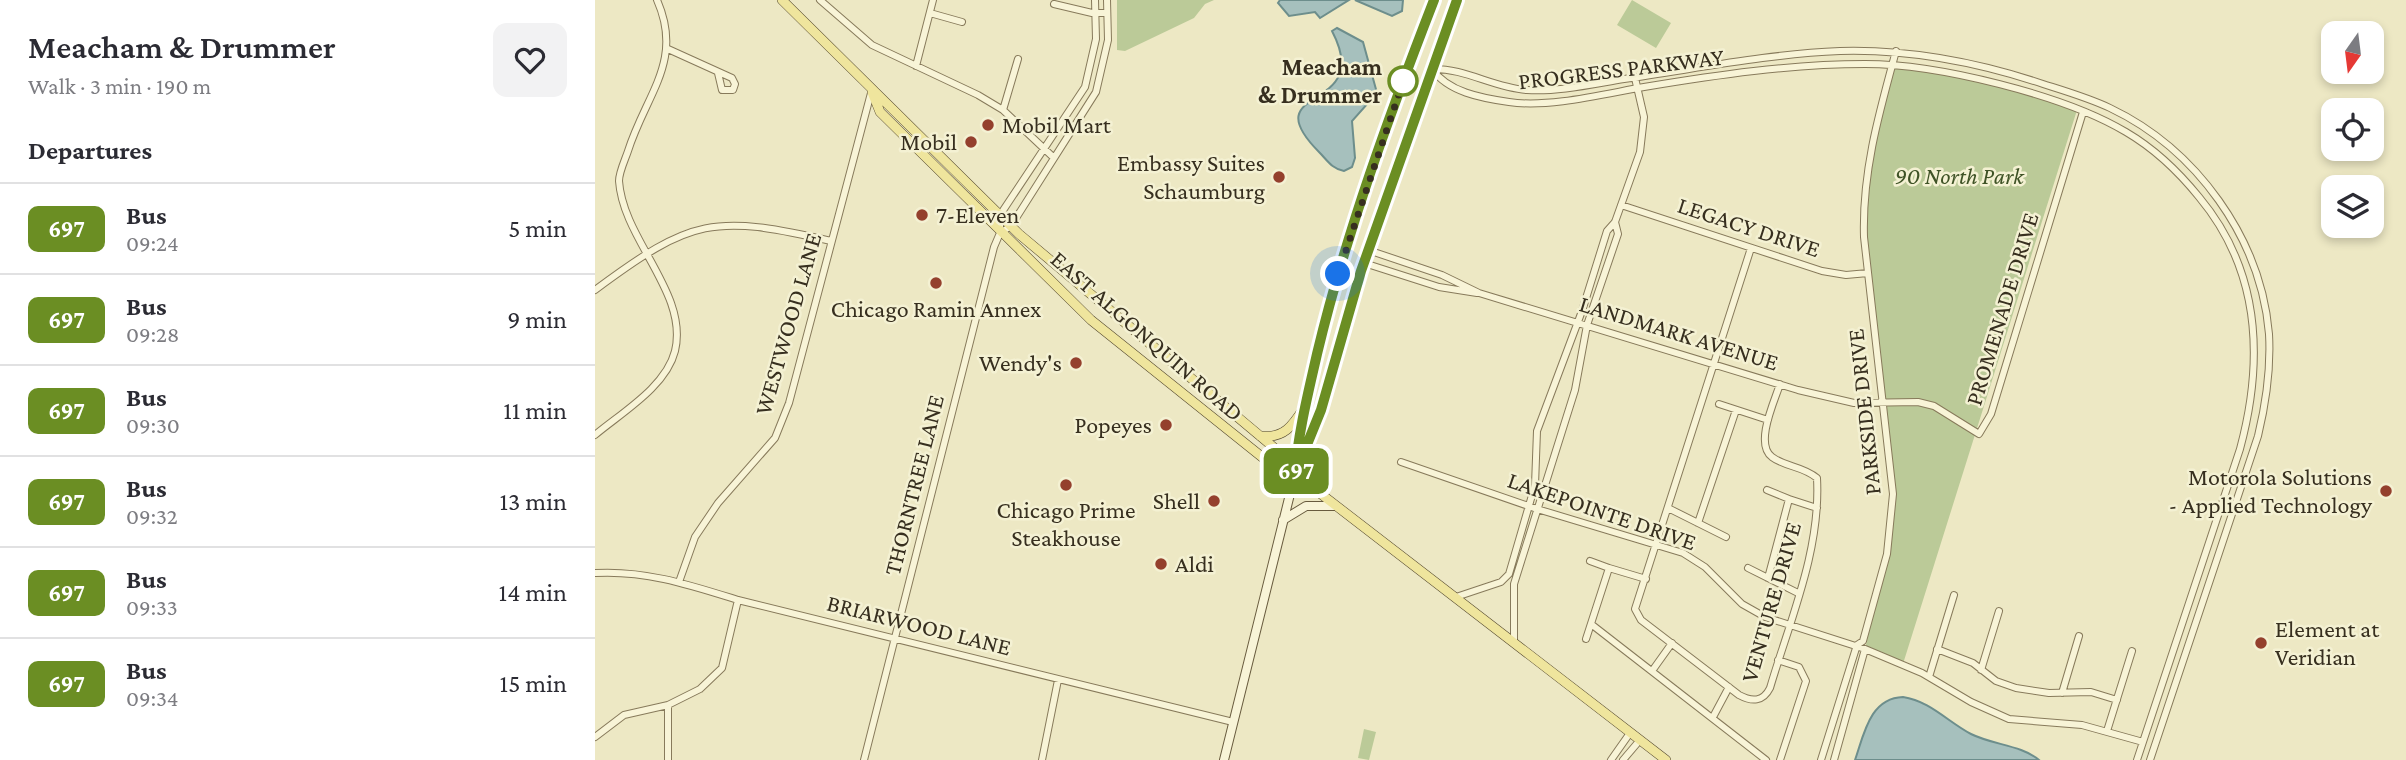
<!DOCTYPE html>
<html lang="en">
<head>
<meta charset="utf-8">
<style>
  :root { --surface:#fff; --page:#f2f2f3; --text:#2b2b33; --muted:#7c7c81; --line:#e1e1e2 }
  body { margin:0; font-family:"Crimson Pro",serif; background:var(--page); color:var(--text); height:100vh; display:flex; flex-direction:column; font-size:26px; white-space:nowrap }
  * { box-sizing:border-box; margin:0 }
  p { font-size:23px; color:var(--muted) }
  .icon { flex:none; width:38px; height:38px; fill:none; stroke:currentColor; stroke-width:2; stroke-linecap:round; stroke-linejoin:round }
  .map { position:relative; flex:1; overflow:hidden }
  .panel { display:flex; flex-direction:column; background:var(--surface); width:595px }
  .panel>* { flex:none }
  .badge { padding:0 14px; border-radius:10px; font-size:24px; line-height:46px }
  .needle { width:46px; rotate:194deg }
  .buttons { position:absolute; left:1726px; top:21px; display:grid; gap:14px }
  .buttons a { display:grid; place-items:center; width:63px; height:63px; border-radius:14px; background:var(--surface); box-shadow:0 4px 10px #0003; font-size:35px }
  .you { position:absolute; width:35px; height:35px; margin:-18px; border:5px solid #fff; border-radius:50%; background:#1a73e8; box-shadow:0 0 0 10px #1a73e833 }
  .map>.badge { position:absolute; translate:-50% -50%; box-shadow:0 0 0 4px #fff }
  h2 { padding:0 28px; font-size:26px; line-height:63px }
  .round { display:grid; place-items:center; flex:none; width:74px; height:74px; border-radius:14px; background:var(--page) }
  .summary { display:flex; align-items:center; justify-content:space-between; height:119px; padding:0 28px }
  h1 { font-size:33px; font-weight:600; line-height:52px }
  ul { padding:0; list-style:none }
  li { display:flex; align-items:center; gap:21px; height:91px; padding:0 28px; border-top:2px solid var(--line) }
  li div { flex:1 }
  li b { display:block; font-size:26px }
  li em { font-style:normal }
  li .badge { min-width:77px; font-weight:700; text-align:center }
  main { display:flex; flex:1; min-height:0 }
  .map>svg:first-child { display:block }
  .green { fill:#bbca98 }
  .water { fill:#a6c0bd; stroke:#6d8e8c; stroke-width:2 }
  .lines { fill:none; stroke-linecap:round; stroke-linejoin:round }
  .street-casing { stroke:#877a5b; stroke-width:8 }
  .secondary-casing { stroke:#685b3e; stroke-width:10 }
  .primary-casing { stroke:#54482f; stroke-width:10 }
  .street { stroke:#f8f4d7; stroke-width:6 }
  .secondary { stroke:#f8f4d7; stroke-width:8 }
  .primary { stroke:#efe59d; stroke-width:9 }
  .line-casing { stroke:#fff; stroke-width:16 }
  .line { stroke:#6b8e23; stroke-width:10 }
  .walk { stroke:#372f1f; stroke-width:7; stroke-dasharray:0 12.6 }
  .stop-dot { fill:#fff; stroke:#6b8e23; stroke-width:3.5 }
  .poi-dot { fill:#94402d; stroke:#f4f1d3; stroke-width:2.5 }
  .labels { text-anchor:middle; stroke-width:5; stroke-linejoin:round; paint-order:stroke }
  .stop-label { font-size:24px; font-weight:bold; fill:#372f1f; stroke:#f4f1d3; text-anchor:end }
  .street-label { font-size:24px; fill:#372f1f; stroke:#f4f1d3 }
  .poi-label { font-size:24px; fill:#372f1f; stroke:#f4f1d3; text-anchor:end }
  .park-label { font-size:24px; font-style:italic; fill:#3f5326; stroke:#f4f1d3 }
</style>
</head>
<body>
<main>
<section class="panel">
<div class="summary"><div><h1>Meacham &amp; Drummer</h1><p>Walk · 3 min · 190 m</p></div><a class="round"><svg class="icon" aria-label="heart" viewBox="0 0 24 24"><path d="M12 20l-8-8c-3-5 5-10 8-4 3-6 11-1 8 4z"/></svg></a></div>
<h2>Departures</h2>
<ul>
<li><span class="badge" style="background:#6b8e23;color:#fff">697</span><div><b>Bus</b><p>09:24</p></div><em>5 min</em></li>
<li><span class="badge" style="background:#6b8e23;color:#fff">697</span><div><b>Bus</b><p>09:28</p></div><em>9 min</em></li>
<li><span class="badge" style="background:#6b8e23;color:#fff">697</span><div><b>Bus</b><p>09:30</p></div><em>11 min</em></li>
<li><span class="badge" style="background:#6b8e23;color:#fff">697</span><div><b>Bus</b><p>09:32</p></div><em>13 min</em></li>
<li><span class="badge" style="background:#6b8e23;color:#fff">697</span><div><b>Bus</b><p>09:33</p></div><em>14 min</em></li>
<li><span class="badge" style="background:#6b8e23;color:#fff">697</span><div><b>Bus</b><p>09:34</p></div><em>15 min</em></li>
</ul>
</section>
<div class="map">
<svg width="1811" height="760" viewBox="0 0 1811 760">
  <rect width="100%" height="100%" fill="#ede8c4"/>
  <path class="green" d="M 522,0 L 619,0 L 610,4 L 599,18 L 530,51 L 522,50 Z
    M 1037,0 L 1076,23 L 1061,48 L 1022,25 Z
    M 1297,65 L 1404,85 L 1482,110 L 1307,667 L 1270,649 L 1292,554 L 1298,513 L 1268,201 Z
    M 769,729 L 781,732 L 774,760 L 763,758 Z"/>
  <path class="water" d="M 685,0 L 754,0 L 725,18 L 720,12 L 694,16 L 683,3 Z
    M 760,0 L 808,0 L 807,11 L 797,16 Z
    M 742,28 L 768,42 L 782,93 L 757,121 L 760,158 L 757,167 L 749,171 C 737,169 732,160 724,152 C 656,83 781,115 737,31 Z
    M 1308,697 C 1335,701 1353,722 1376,734 C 1398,745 1426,745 1444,760 L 1260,760 C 1269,734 1275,698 1308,697 Z"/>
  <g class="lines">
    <g class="street-casing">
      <path id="street" d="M 225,0 L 277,45 L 383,95 L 408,110 L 458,157
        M 459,4 L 497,13 L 512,13
        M 335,13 L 367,22
        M 73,49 L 137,78 L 140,84 L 138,90 L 127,90 L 123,73
        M 321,66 L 338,0
        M 837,69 C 870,68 899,88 932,90 C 963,92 998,84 1029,79 C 1100,69 1173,54 1245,51 C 1315,49 1382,62 1448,84 C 1470,91 1494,98 1515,108 C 1601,149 1666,238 1674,334 C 1676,369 1671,403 1663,436 L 1555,760
        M 837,69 C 853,92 886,98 914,102 C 954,108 1009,94 1049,87 C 1121,75 1196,64 1270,64 C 1343,64 1469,95 1531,132 C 1560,149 1583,171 1604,197 C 1665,270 1669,360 1645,449 L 1542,760
        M 408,110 L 423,59
        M 1026,205 L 1227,271 L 1251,275 L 1273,273
        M 405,231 L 405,215 L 490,87 L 501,39 L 500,0
        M 1156,248 L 1040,609 L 1046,620 L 1144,695 C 1157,702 1168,702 1175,688 C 1195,620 1226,550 1222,478 C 1208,466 1190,467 1177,457 C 1159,444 1180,400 1185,384
        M 773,250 L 847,275 L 884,293 L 1203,390 L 1259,403 L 1323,402 L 1339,406 L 1384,434 L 1396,414 L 1488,112
        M 769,263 L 844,287 L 882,293
        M 0,290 C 97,218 118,214 236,241
        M 1124,404 L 1173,420
        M 0,435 C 26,413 71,387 80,351 C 94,293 28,240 24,181 C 24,172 30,160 33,151 C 51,94 89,61 62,0
        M 806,462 L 942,509 L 1088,553 L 1110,567 L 1147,604 L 1170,617 L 1270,649 L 1327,673 L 1376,702 L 1414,719 L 1487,725 L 1548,742
        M 1172,490 L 1194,499
        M 1075,509 L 1131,537
        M 1103,523 L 1141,410
        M 995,561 L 1014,568
        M 1153,568 L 1203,593
        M 0,573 C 50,570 95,585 143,600 L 638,722
        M 1173,578 L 1194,499 L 1222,508
        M 84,582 L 100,537 L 123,503 L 180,438 L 194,403 L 276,93
        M 861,597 L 906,582 L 914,574 L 940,485 L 942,431 L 987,311 L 1012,231 L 1020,222 L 1045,152 L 1049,117 L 1040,78
        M 996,624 L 1171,760
        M 991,639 L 1014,568 L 1051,579
        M 919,642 L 919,584 L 980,390 L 992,325 L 1023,234 L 1020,222
        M 1342,649 L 1378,663 L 1401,681 L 1421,688 L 1454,693 L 1496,692 L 1522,700
        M 1183,660 L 1204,667 L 1211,681 L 1185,760
        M 1386,670 L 1404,611
        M 1057,671 L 1077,643
        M 1334,677 L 1359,595
        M 1467,693 L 1484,636
        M 73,705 L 73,760
        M 1118,717 L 1134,687
        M 1512,731 L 1537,651
        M 0,737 L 29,715 L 73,705 L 105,689 L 127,668 L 143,600
        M 269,760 L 399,247 L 405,233 L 416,226 L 501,92 L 513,40 L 512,0
        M 447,760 L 463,680
        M 1016,760 L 1035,733
        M 1028,760 L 1045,740
        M 1226,760 L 1262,645 L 1268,641 L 1292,554 L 1298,494 L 1269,237 C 1267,172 1284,113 1301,51
        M 1239,760 L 1270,649"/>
    </g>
    <g class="secondary-casing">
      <path id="secondary" d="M 703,465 L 726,410 L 766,271 L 862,0
        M 688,520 L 711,506 L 740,506
        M 629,760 L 700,474 C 715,315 782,149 839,0"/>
    </g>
    <g class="primary-casing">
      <path id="primary" d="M 187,0 L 424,234 L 689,456 L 700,474 L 1071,760
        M 277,92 L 285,112 L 496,320 L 682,469 L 700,474
        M 665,436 C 690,439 698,425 711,405"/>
    </g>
    <use href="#street" class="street"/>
    <use href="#secondary" class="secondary"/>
    <use href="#primary" class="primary"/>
  </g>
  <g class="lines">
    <g class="line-casing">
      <path id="line" d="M 839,0 C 794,116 751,233 722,354 C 713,394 703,433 700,474 L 726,410 L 766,271 L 862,0"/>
    </g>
    <use href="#line" class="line"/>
    <path class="walk" d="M 743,274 L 810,76 L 808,81"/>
  </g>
  <circle class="stop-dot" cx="808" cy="81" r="14"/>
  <g class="poi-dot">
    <circle cx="393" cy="125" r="7"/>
    <circle cx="376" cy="142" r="7"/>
    <circle cx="684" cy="177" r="7"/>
    <circle cx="327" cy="215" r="7"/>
    <circle cx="341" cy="283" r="7"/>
    <circle cx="481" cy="363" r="7"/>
    <circle cx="571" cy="425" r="7"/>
    <circle cx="471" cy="485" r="7"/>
    <circle cx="1791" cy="491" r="7"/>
    <circle cx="619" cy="501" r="7"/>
    <circle cx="566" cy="564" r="7"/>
    <circle cx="1666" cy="643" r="7"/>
  </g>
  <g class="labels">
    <g class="stop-label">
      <text x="787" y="75">Meacham<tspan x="787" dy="28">&amp; Drummer</tspan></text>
    </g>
    <g class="street-label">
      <text transform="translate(1026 69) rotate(-7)" y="8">PROGRESS PARKWAY</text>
      <text transform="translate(1154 227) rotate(18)" y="8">LEGACY DRIVE</text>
      <text transform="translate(1407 309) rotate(-73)" y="8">PROMENADE DRIVE</text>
      <text transform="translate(193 324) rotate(-74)" y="8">WESTWOOD LANE</text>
      <text transform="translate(1084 333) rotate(17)" y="8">LANDMARK AVENUE</text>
      <text transform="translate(552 336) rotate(41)" y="8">EAST ALGONQUIN ROAD</text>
      <text transform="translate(1269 412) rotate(-96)" y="8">PARKSIDE DRIVE</text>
      <text transform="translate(319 485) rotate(-76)" y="8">THORNTREE LANE</text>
      <text transform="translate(1007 511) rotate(19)" y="8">LAKEPOINTE DRIVE</text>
      <text transform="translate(1176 602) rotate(-74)" y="8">VENTURE DRIVE</text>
      <text transform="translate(324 625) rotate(14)" y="8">BRIARWOOD LANE</text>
    </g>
    <g class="poi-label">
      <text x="407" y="133" text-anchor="start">Mobil Mart</text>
      <text x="362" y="150">Mobil</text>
      <text x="670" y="171">Embassy Suites<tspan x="670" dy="28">Schaumburg</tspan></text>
      <text x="341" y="223" text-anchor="start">7-Eleven</text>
      <text x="341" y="317" text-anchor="middle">Chicago Ramin Annex</text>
      <text x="467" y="371">Wendy's</text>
      <text x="557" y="433">Popeyes</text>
      <text x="1777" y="485">Motorola Solutions<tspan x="1777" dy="28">- Applied Technology</tspan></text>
      <text x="605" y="509">Shell</text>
      <text x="471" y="518" text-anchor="middle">Chicago Prime<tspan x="471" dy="28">Steakhouse</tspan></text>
      <text x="580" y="572" text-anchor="start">Aldi</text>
      <text x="1680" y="637" text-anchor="start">Element at<tspan x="1680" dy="28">Veridian</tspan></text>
    </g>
    <g class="park-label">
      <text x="1364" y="184">90 North Park</text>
    </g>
  </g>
</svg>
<div class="buttons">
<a><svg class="needle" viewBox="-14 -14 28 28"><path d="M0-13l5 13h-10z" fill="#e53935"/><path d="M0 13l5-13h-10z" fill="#7c7c81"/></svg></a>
<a><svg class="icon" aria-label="locate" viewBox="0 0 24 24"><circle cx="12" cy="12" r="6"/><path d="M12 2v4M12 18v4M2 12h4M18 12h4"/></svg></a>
<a><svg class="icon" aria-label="layers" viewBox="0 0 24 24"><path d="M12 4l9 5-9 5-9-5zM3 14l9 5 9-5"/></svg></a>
</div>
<div class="you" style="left:743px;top:274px"></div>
<b class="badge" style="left:701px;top:471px;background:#6b8e23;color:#fff">697</b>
</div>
</main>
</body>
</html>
